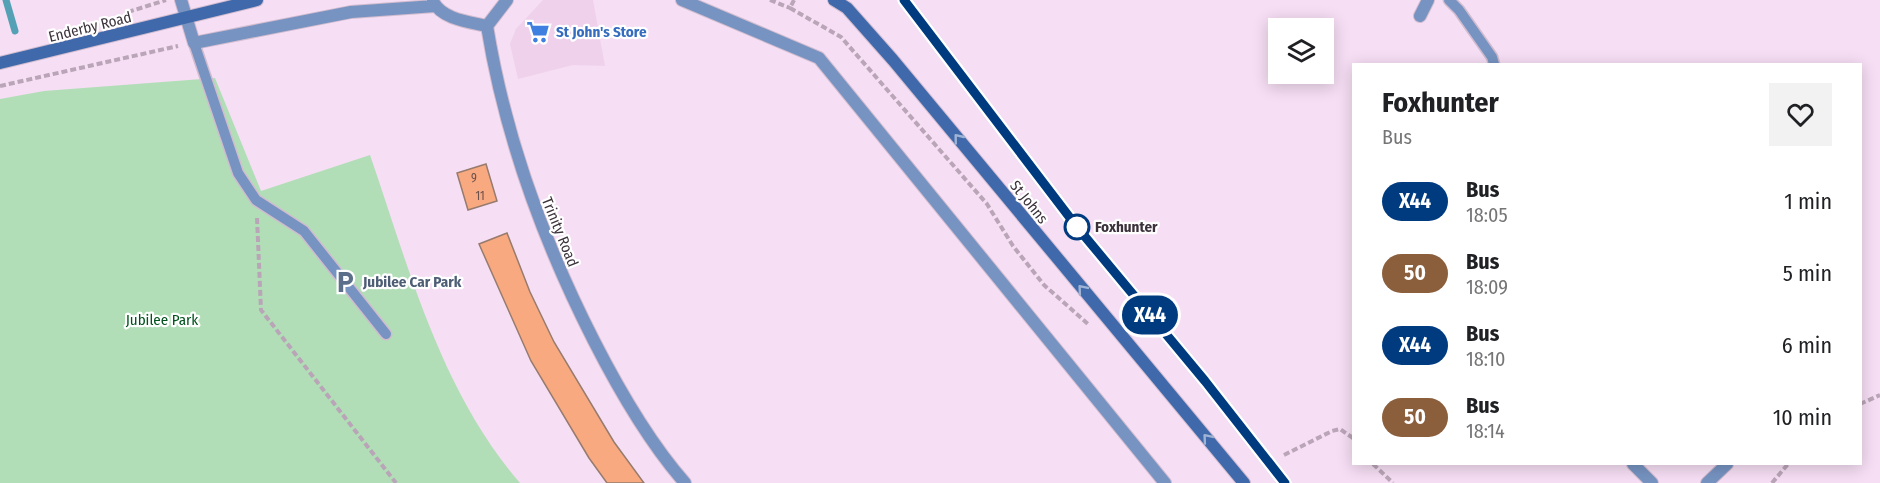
<!DOCTYPE html>
<html lang="en">
<head>
<meta charset="utf-8">
<style>
  :root { --surface:#fff; --page:#f2f2f2; --text:#202124; --muted:#757577 }
  body { margin:0; font-family:"Fira Sans Condensed",sans-serif; background:var(--page); color:var(--text); height:100vh; display:flex; flex-direction:column; font-size:22px; white-space:nowrap }
  * { box-sizing:border-box; margin:0 }
  p { font-size:20px; color:var(--muted) }
  .icon { flex:none; width:33px; height:33px; fill:none; stroke:currentColor; stroke-width:2; stroke-linecap:round; stroke-linejoin:round }
  .map { position:relative; flex:1; overflow:hidden }
  .drawer { position:absolute; left:1352px; top:63px; width:510px; height:402px; display:flex; flex-direction:column; background:var(--surface); border-radius:0px; box-shadow:0 3px 15px #0003 }
  .drawer>* { flex:none }
  .badge { padding:0 12px; border-radius:20px; font-size:21px; line-height:39px }
  .buttons { position:absolute; left:1268px; top:18px; display:grid; gap:12px }
  .buttons a { display:grid; place-items:center; width:66px; height:66px; border-radius:0px; background:var(--surface); box-shadow:0 3px 15px #0003; font-size:30px }
  .map>.badge { position:absolute; translate:-50% -50%; box-shadow:0 0 0 3px #fff }
  .round { display:grid; place-items:center; flex:none; width:63px; height:63px; border-radius:0px; background:var(--page) }
  .head { display:flex; align-items:center; justify-content:space-between; height:102px; padding:0 30px }
  h1 { font-size:28px; font-weight:700; line-height:45px }
  ul { padding:0; list-style:none }
  li { display:flex; align-items:center; gap:18px; height:72px; padding:0 30px }
  li div { flex:1 }
  li b { display:block; font-size:22px }
  li em { font-style:normal }
  li .badge { min-width:66px; font-weight:700; text-align:center }
  .map>svg:first-child { display:block }
  .built { fill:#efd1ec }
  .green { fill:#b1deb7 }
  .lines { fill:none; stroke-linecap:round; stroke-linejoin:round }
  .stream { stroke:#54a1b6; stroke-width:7 }
  .building { fill:#f8a97f; stroke:#967b6e; stroke-width:1.5 }
  .service-casing { stroke:#d1bccf; stroke-width:13 }
  .minor-casing { stroke:#d1bccf; stroke-width:14 }
  .secondary-casing { stroke:#d1bccf; stroke-width:14 }
  .path { stroke:#b9a5b7; stroke-width:4; stroke-dasharray:6 3; stroke-linecap:butt }
  .service { stroke:#7693c1; stroke-width:10 }
  .minor { stroke:#7693c1; stroke-width:12 }
  .secondary { stroke:#3f69ab; stroke-width:12 }
  .oneway { stroke:#9fb4d5 }
  .line-casing { stroke:#fff; stroke-width:14 }
  .line { stroke:#003b80; stroke-width:9 }
  .stop-dot { fill:#fff; stroke:#003b80; stroke-width:3 }
  .labels { text-anchor:middle; stroke-width:4.5; stroke-linejoin:round; paint-order:stroke }
  .number-label { font-size:12px; fill:#6b504c }
  .street-label { font-size:15px; fill:#3c323b; stroke:#fff }
  .shop-label { font-size:15px; font-weight:bold; fill:#366cbe; stroke:#fff; text-anchor:start }
  .stop-label { font-size:15px; font-weight:bold; fill:#3c323b; stroke:#fff; text-anchor:start }
  .service-label { font-size:15px; font-weight:bold; fill:#4e5e75; stroke:#fff; text-anchor:start }
  .park-label { font-size:15px; fill:#00521d; stroke:#fff }
</style>
</head>
<body>
<div class="map">
<svg width="1880" height="483" viewBox="0 0 1880 483">
  <rect width="100%" height="100%" fill="#f6def4"/>
  <path class="built" d="M 543,0 L 593,0 L 605,66 L 573,65 L 518,79 L 510,44 L 516,29 Z"/>
  <path class="green" d="M 215,78 L 261,191 L 370,155 C 409,268 440,390 520,483 L 0,483 L 0,99 L 44,91 Z"/>
  <g class="lines">
    <path class="stream" d="M 6,0 L 15,31"/>
  </g>
  <path class="building" d="M 486,164 L 497,201 L 468,210 L 457,173 Z
    M 507,233 L 530,292 L 554,342 L 614,442 L 644,483 L 607,483 L 589,458 L 531,361 L 479,244 Z"/>
  <g class="lines">
    <g class="service-casing">
      <path id="service" d="M 1449,0 L 1459,10 L 1492,57 L 1494,64
        M 194,43 L 238,173 L 256,200 L 304,231 L 386,334"/>
    </g>
    <g class="minor-casing">
      <path id="minor" d="M 181,0 L 194,43 L 351,12 L 435,6
        M 682,0 L 819,58 L 1165,483
        M 433,1 C 441,19 469,22 487,26
        M 1420,16 L 1428,0
        M 487,26 C 505,137 543,241 594,341 C 619,390 648,441 685,483
        M 487,26 L 507,0
        M 1633,464 L 1652,483
        M 1707,483 L 1727,464"/>
    </g>
    <g class="secondary-casing">
      <path id="secondary" d="M 834,0 L 847,8 L 893,60 L 1244,483
        M 904,0 L 1077,227 L 1205,381 L 1285,483
        M 0,63 L 257,0"/>
    </g>
    <path class="path" d="M 770,0 L 790,8
      M 794,0 L 790,8 L 841,37 L 987,204 L 1013,246 L 1044,285 L 1088,324
      M 128,12 L 166,0
      M 0,86 L 178,46
      M 257,218 L 261,310 L 396,483
      M 1860,404 L 1880,395
      M 1284,455 L 1332,431 L 1340,429 L 1353,438
      M 1373,464 L 1393,483
      M 1772,483 L 1788,464"/>
    <use href="#service" class="service"/>
    <use href="#minor" class="minor"/>
    <use href="#secondary" class="secondary"/>
  </g>
  <defs><path id="oneway-chevron" d="M-2-3.5L2.5 0L-2 3.5" fill="none" stroke-width="1.6" stroke-linecap="round" stroke-linejoin="round" transform="scale(1.5)"/></defs>
  <g class="oneway">
    <use href="#oneway-chevron" transform="translate(958 138) rotate(-129)"/>
    <use href="#oneway-chevron" transform="translate(1082 289) rotate(-130)"/>
    <use href="#oneway-chevron" transform="translate(1207 438) rotate(-130)"/>
  </g>
  <g class="lines">
    <g class="line-casing">
      <path id="line" d="M 904,0 L 1077,227 L 1205,381 L 1285,483"/>
    </g>
    <use href="#line" class="line"/>
  </g>
  <defs>
    <g id="supermarket-bare" transform="scale(1.8)"><path d="M-6-5.5h2.5l.6 2H6L4.5 2H-2.5L-4.4-4H-6ZM-1.5 3.2a1.3 1.3 0 1 0 .1 0ZM3 3.2a1.3 1.3 0 1 0 .1 0Z" fill="#3f7fe0" stroke="#fff" stroke-width="2.5" paint-order="stroke"/></g>
    <g id="parking-bare" transform="scale(1.8)"><path d="M-3.5-5.5H1a3.5 3.5 0 0 1 0 7H-1V5.5H-3.5ZM-1-3.4V-.6H.8a1.4 1.4 0 0 0 0-2.8Z" fill="#5c6f8a" stroke="#fff" stroke-width="2.5" paint-order="stroke"/></g>
  </defs>
  <g fill-rule="evenodd">
    <use href="#supermarket-bare" x="538" y="32"/>
    <use href="#parking-bare" x="345" y="282"/>
  </g>
  <circle class="stop-dot" cx="1077" cy="227" r="12"/>
  <g class="labels">
    <g class="number-label">
      <text x="474" y="182">9</text>
      <text x="480" y="200">11</text>
    </g>
    <g class="street-label">
      <text transform="translate(90 27) rotate(-14)" y="5">Enderby Road</text>
      <text transform="translate(1029 202) rotate(51)" y="5">St Johns</text>
      <text transform="translate(560 232) rotate(68)" y="5">Trinity Road</text>
    </g>
    <g class="shop-label">
      <text x="556" y="37">St John's Store</text>
    </g>
    <g class="stop-label">
      <text x="1095" y="232">Foxhunter</text>
    </g>
    <g class="service-label">
      <text x="363" y="287">Jubilee Car Park</text>
    </g>
    <g class="park-label">
      <text x="162" y="325">Jubilee Park</text>
    </g>
  </g>
</svg>
<div class="buttons">
<a><svg class="icon" aria-label="layers" viewBox="0 0 24 24"><path d="M12 4l9 5-9 5-9-5zM3 14l9 5 9-5"/></svg></a>
</div>
<b class="badge" style="left:1150px;top:315px;background:#003b80;color:#fff">X44</b>
<section class="drawer">
<div class="head"><div><h1>Foxhunter</h1><p>Bus</p></div><a class="round"><svg class="icon" aria-label="heart" viewBox="0 0 24 24"><path d="M12 20l-8-8c-3-5 5-10 8-4 3-6 11-1 8 4z"/></svg></a></div>
<ul>
<li><span class="badge" style="background:#003b80;color:#fff">X44</span><div><b>Bus</b><p>18:05</p></div><em>1 min</em></li>
<li><span class="badge" style="background:#8b5e3c;color:#fff">50</span><div><b>Bus</b><p>18:09</p></div><em>5 min</em></li>
<li><span class="badge" style="background:#003b80;color:#fff">X44</span><div><b>Bus</b><p>18:10</p></div><em>6 min</em></li>
<li><span class="badge" style="background:#8b5e3c;color:#fff">50</span><div><b>Bus</b><p>18:14</p></div><em>10 min</em></li>
</ul>
</section>
</div>
</body>
</html>
